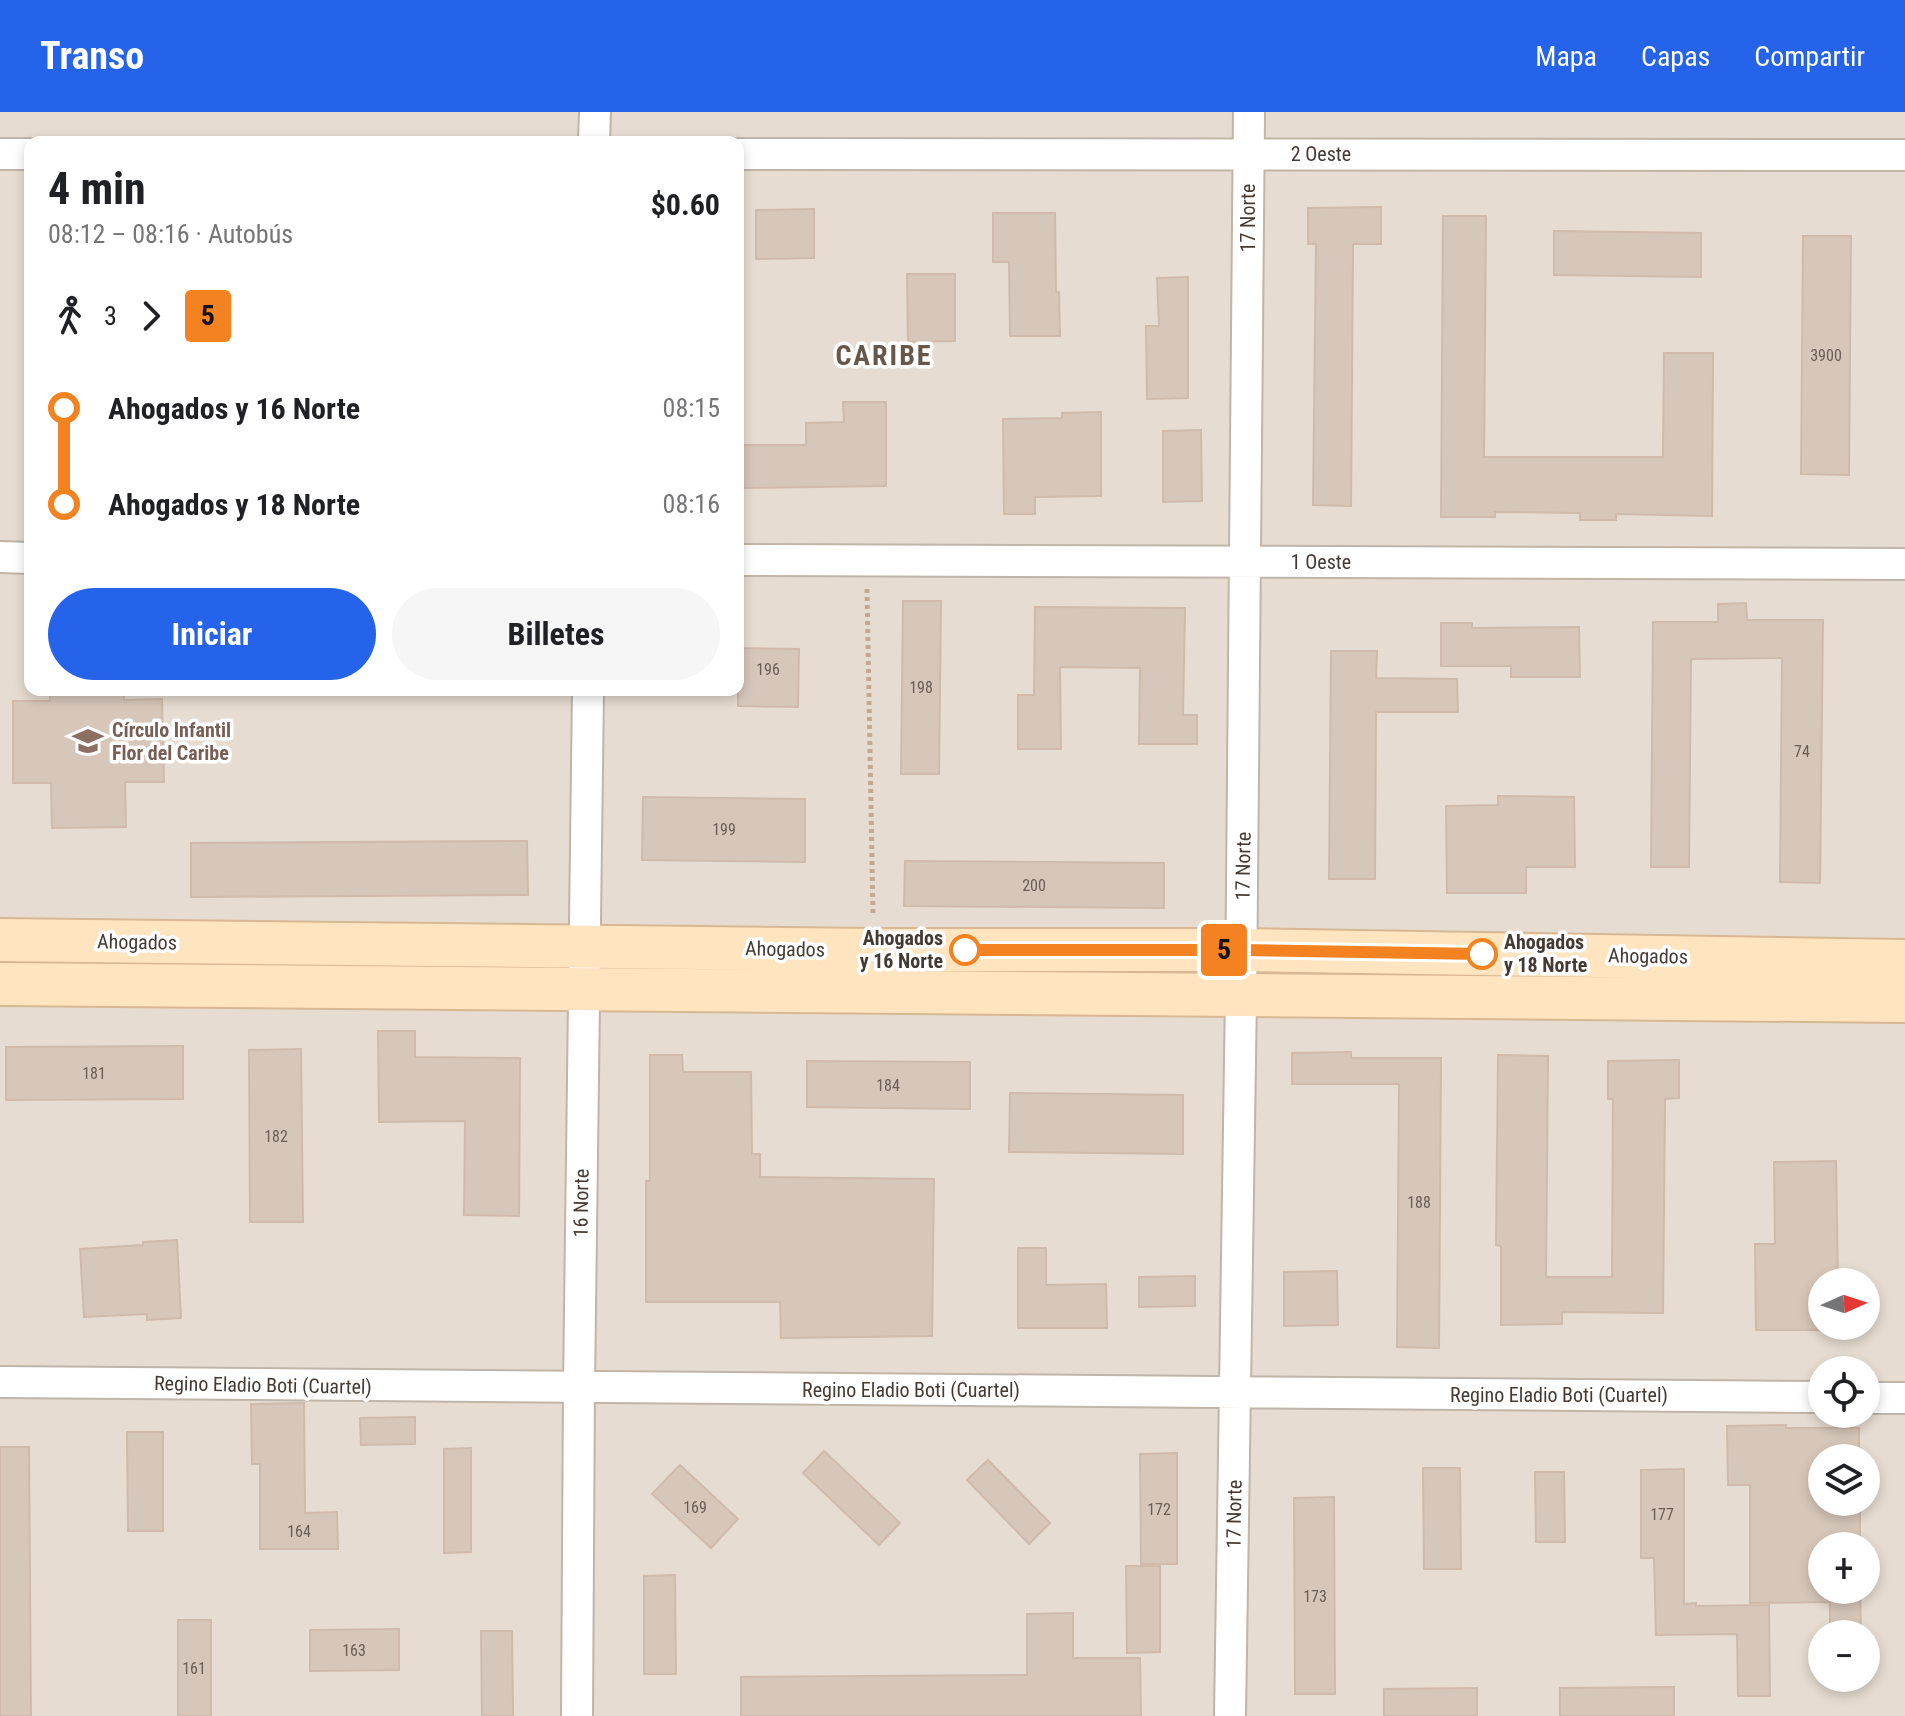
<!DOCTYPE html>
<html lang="es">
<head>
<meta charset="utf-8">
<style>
  :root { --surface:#fff; --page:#f6f6f6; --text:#202124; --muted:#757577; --accent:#2563eb }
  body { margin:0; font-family:"Roboto Condensed",sans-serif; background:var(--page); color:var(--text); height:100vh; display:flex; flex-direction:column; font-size:30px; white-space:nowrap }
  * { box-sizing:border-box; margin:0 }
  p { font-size:26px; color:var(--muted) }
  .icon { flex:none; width:44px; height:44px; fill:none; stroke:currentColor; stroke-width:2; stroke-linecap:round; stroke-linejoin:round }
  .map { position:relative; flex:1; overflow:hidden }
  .panel { position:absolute; left:24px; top:24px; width:720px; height:560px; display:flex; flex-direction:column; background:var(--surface); border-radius:16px; box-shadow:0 4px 12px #0003 }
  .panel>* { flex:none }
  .badge { padding:0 16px; border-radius:6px; font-size:28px; line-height:52px }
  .needle { width:52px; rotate:87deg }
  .controls { position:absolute; left:1808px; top:1156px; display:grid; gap:16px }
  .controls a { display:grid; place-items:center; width:72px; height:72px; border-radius:50%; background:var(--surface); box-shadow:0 4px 12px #0003; font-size:40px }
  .map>.badge { position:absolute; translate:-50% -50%; box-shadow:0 0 0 4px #fff }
  .legs { display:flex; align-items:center; gap:12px; height:88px; padding:0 24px; font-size:26px }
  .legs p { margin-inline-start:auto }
  .headline { display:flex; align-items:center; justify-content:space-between; height:136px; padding:0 24px }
  h1 { font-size:44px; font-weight:700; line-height:60px }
  .primary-button { display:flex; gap:16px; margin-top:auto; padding:16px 24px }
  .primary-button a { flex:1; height:92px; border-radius:48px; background:var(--accent); color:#fff; font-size:32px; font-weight:700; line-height:92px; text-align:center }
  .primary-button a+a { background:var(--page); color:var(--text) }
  ul { padding:0 24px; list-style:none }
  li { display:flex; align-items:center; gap:28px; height:96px; font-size:30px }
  li i { display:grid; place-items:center; width:12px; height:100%; margin:0 10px; background:currentColor }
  li i::after { content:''; width:20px; height:20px; margin:-10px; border:6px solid; border-radius:50%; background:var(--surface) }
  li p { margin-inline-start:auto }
  li:first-child i { background:linear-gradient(#0000 50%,currentColor 0) }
  li:last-child i { background:linear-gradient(currentColor 50%,#0000 0) }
  header { display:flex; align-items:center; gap:48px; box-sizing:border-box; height:112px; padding:0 40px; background:var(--accent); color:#fff }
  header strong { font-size:38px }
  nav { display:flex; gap:44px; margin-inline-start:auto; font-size:28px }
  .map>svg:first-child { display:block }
  .residential { fill:#e6dcd1; fill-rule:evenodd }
  .building { fill:#d7c7bb; stroke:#cfbaab; stroke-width:2 }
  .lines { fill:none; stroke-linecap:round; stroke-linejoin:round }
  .street-casing { stroke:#c1b4a8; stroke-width:34 }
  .secondary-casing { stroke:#d8b893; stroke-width:46 }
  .path { stroke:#c0a996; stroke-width:5; stroke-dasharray:4 4; stroke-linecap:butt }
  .street { stroke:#fff; stroke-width:30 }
  .secondary { stroke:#ffe4c0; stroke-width:42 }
  .line-1-casing { stroke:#fff; stroke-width:18 }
  .line-1 { stroke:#f58220; stroke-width:12 }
  .stop-1-dot { fill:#fff; stroke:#f58220; stroke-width:4 }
  .labels { text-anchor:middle; stroke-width:7; stroke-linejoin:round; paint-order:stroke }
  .number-label { font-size:16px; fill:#695d55 }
  .street-label { font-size:20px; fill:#443a33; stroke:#fff }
  .education-label { font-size:20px; font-weight:bold; fill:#785e54; stroke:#fff; text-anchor:start }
  .stop-label { font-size:20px; font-weight:bold; fill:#443a33; stroke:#fff; text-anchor:end }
  .district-label { font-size:28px; font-weight:bold; letter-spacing:2px; fill:#67564a; stroke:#fff }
</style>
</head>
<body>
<header>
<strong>Transo</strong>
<nav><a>Mapa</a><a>Capas</a><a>Compartir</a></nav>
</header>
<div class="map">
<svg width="1905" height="1604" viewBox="0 0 1905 1604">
  <rect width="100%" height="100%" fill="#f2ebe3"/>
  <path class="residential" d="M 0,0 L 1905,0 L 1905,1604 L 0,1604 ZM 30,30 L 738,30 L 738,578 L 30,578 ZM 1822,1170 L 1866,1170 L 1866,1214 L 1822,1214 ZM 1822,1258 L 1866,1258 L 1866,1302 L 1822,1302 ZM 1822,1346 L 1866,1346 L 1866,1390 L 1822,1390 ZM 1822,1434 L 1866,1434 L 1866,1478 L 1822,1478 ZM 1822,1522 L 1866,1522 L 1866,1566 L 1822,1566 Z"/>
  <path class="building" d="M 1381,95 L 1381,132 L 1353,132 L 1351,394 L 1313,393 L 1316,132 L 1308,132 L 1308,96 Z
    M 814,97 L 814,146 L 756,147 L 756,98 Z
    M 993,101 L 1055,101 L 1056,180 L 1059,180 L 1060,224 L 1010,224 L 1009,150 L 993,150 Z
    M 1443,104 L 1486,104 L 1484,345 L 1663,345 L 1664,241 L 1713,241 L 1712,404 L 1616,402 L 1616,408 L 1580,408 L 1580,401 L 1495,400 L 1495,405 L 1441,405 Z
    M 1554,119 L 1701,121 L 1701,165 L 1554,163 Z
    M 1803,124 L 1851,124 L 1849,363 L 1801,362 Z
    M 907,162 L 955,162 L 955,229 L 908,230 Z
    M 1188,165 L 1188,286 L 1147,287 L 1146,214 L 1159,214 L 1157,166 Z
    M 843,290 L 886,290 L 886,374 L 738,376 L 738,333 L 806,333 L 806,311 L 844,310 Z
    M 1101,300 L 1101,384 L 1035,385 L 1035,402 L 1004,402 L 1003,307 L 1062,306 L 1062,301 Z
    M 1201,318 L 1202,389 L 1163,390 L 1163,319 Z
    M 903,489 L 941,489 L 939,662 L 901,662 Z
    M 1746,491 L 1747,508 L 1823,508 L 1820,771 L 1780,770 L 1782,546 L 1691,547 L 1689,755 L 1651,755 L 1653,510 L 1718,510 L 1718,492 Z
    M 1035,495 L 1185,496 L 1183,603 L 1197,603 L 1197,632 L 1139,632 L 1140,556 L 1060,555 L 1061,637 L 1018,637 L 1018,583 L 1034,583 Z
    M 1441,511 L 1472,511 L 1472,516 L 1579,515 L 1580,565 L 1511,565 L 1511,554 L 1441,554 Z
    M 738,536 L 799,537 L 798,595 L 738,594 Z
    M 1331,539 L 1377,539 L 1376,566 L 1457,567 L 1458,600 L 1376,600 L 1375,767 L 1329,767 Z
    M 50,578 L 124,578 L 124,588 L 162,587 L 164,670 L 125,670 L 126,715 L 52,716 L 51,671 L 13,671 L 13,589 L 50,589 Z
    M 1498,684 L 1574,685 L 1575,755 L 1526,755 L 1526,781 L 1447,781 L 1446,694 L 1498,693 Z
    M 643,685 L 805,687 L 805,750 L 642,748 Z
    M 527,729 L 528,783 L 191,785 L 191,731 Z
    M 905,749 L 1164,751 L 1164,796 L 904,794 Z
    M 378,919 L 415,919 L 415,945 L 520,946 L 519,1104 L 464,1103 L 465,1009 L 379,1010 Z
    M 183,934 L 183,987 L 6,988 L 6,935 Z
    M 301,937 L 303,1110 L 250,1110 L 249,938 Z
    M 1351,940 L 1351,946 L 1441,946 L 1439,1236 L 1397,1235 L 1399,972 L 1292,972 L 1292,941 Z
    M 650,943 L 682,943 L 683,960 L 751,960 L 752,1042 L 760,1042 L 760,1065 L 934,1067 L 932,1224 L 781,1226 L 780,1190 L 646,1190 L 646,1069 L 650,1069 Z
    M 1498,943 L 1548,944 L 1546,1165 L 1612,1165 L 1613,987 L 1608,987 L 1608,949 L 1679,948 L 1679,986 L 1665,987 L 1663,1201 L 1562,1200 L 1562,1212 L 1501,1213 L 1501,1134 L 1496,1133 Z
    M 807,949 L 970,950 L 970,997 L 807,995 Z
    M 1010,981 L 1183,983 L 1183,1042 L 1009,1040 Z
    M 1836,1049 L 1838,1170 L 1822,1170 L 1822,1214 L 1838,1214 L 1838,1218 L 1756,1218 L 1755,1132 L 1775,1132 L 1774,1050 Z
    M 177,1128 L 181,1206 L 147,1208 L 147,1202 L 84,1205 L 80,1137 L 143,1133 L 143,1130 Z
    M 1018,1136 L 1046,1136 L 1046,1173 L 1106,1172 L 1107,1216 L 1018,1216 Z
    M 1337,1159 L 1338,1213 L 1284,1214 L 1284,1160 Z
    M 1195,1164 L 1195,1194 L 1139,1195 L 1139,1165 Z
    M 304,1291 L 305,1401 L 337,1400 L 338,1437 L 260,1437 L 260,1352 L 252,1352 L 251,1292 Z
    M 415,1305 L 415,1332 L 361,1333 L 360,1306 Z
    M 1786,1313 L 1786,1316 L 1859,1316 L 1859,1346 L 1822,1346 L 1822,1390 L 1860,1390 L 1860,1433 L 1822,1434 L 1822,1478 L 1860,1478 L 1861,1522 L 1830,1522 L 1830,1490 L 1750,1491 L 1750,1373 L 1728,1373 L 1727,1314 Z
    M 127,1320 L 163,1320 L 163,1419 L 128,1419 Z
    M 0,1335 L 29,1335 L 31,1604 L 0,1604 Z
    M 471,1336 L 471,1440 L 444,1441 L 444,1337 Z
    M 824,1339 L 900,1411 L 879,1433 L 803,1361 Z
    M 1177,1341 L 1177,1452 L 1141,1452 L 1140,1342 Z
    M 988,1348 L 1050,1411 L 1029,1432 L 967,1368 Z
    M 680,1353 L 738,1407 L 711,1436 L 652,1382 Z
    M 1423,1356 L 1460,1356 L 1461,1457 L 1424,1457 Z
    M 1684,1357 L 1684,1492 L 1696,1491 L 1696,1494 L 1769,1493 L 1770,1584 L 1738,1584 L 1737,1522 L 1656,1523 L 1654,1446 L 1641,1446 L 1641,1358 Z
    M 1535,1360 L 1564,1360 L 1565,1430 L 1536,1430 Z
    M 1334,1385 L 1335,1582 L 1295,1582 L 1294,1386 Z
    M 1126,1454 L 1160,1454 L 1160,1540 L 1127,1541 Z
    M 675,1463 L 676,1562 L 644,1562 L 644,1464 Z
    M 1073,1501 L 1073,1546 L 1140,1546 L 1141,1604 L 741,1604 L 741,1565 L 1027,1563 L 1027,1502 Z
    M 178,1508 L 211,1508 L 211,1604 L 178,1604 Z
    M 399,1517 L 399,1558 L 310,1559 L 310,1518 Z
    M 481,1519 L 512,1519 L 513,1604 L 482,1604 Z
    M 1674,1575 L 1674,1604 L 1560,1604 L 1560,1576 Z
    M 1477,1576 L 1477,1604 L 1384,1604 L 1384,1577 Z"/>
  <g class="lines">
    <g class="street-casing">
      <path id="street" d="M 594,30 L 595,0
        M 0,42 L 30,42
        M 738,42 L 1905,43
        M 0,445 L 30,446
        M 738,448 L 1905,452
        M 0,1270 L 1822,1285
        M 1866,1286 L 1905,1286
        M 577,1604 L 579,1276 L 588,578
        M 1230,1604 L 1241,883 L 1249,0"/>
    </g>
    <g class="secondary-casing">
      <path id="secondary" d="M 0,828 L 873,838 L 1242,838 L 1905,849
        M 0,872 L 1905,889"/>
    </g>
    <path class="path" d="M 867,477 L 873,803"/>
    <use href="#street" class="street"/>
    <use href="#secondary" class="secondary"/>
  </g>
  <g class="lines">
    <g class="line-1-casing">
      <path id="line-1" d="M 965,838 L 1242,838 L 1482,842"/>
    </g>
    <use href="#line-1" class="line-1"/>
  </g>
  <defs>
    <g id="school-bare" transform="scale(2.4)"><path d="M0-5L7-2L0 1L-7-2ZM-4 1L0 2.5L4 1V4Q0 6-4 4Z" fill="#8d6e63" stroke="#fff" stroke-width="2.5" paint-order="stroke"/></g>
  </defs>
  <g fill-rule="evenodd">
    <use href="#school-bare" x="88" y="629"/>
  </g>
  <g class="stop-1-dot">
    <circle cx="965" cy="838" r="14"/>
    <circle cx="1482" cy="842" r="14"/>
  </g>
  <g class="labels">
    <g class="number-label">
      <text x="1826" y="249">3900</text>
      <text x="768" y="563">196</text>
      <text x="921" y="581">198</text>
      <text x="1802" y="645">74</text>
      <text x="724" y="723">199</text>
      <text x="1034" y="779">200</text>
      <text x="94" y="967">181</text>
      <text x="888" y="979">184</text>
      <text x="276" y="1030">182</text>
      <text x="1419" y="1096">188</text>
      <text x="695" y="1401">169</text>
      <text x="1159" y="1403">172</text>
      <text x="1662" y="1408">177</text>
      <text x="299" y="1425">164</text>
      <text x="1315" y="1490">173</text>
      <text x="354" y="1544">163</text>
      <text x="194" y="1562">161</text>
    </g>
    <g class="street-label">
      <text x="1321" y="49">2 Oeste</text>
      <text transform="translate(1248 106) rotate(-90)" y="7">17 Norte</text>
      <text x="1321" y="457">1 Oeste</text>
      <text transform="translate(1243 754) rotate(-89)" y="7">17 Norte</text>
      <text transform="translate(137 830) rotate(1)" y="7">Ahogados</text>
      <text transform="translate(785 837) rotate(1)" y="7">Ahogados</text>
      <text transform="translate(1648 844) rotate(1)" y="7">Ahogados</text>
      <text transform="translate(581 1091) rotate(-89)" y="7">16 Norte</text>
      <text transform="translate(263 1273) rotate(1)" y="7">Regino Eladio Boti (Cuartel)</text>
      <text x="911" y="1285">Regino Eladio Boti (Cuartel)</text>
      <text x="1559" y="1290">Regino Eladio Boti (Cuartel)</text>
      <text transform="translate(1234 1402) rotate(-89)" y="7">17 Norte</text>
    </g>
    <g class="education-label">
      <text x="112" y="625">Círculo Infantil<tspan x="112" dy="23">Flor del Caribe</tspan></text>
    </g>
    <g class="stop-label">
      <text x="943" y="833">Ahogados<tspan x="943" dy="23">y 16 Norte</tspan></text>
      <text x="1504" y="837" text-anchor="start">Ahogados<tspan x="1504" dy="23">y 18 Norte</tspan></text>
    </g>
    <g class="district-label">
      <text x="884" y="253">CARIBE</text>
    </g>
  </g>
</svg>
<div class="controls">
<a><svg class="needle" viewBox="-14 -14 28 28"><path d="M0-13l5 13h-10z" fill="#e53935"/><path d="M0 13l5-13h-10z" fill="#757577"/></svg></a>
<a><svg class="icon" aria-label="locate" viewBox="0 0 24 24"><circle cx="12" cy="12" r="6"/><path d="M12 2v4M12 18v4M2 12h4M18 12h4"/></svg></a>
<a><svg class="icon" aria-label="layers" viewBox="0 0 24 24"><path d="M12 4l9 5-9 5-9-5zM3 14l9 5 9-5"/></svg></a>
<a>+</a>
<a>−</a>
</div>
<b class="badge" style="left:1224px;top:838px;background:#f58220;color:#111">5</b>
<section class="panel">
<div class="headline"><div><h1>4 min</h1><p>08:12 – 08:16 · Autobús</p></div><b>$0.60</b></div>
<div class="legs"><svg class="icon" aria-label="walk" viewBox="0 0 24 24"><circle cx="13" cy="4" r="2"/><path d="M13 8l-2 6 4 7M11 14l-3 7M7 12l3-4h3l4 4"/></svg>3<svg class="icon" aria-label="forward" viewBox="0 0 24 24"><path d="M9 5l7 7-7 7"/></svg><b class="badge" style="background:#f58220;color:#111">5</b></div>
<ul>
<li><i style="color:#f58220"></i><b>Ahogados y 16 Norte</b><p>08:15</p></li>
<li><i style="color:#f58220"></i><b>Ahogados y 18 Norte</b><p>08:16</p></li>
</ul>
<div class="primary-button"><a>Iniciar</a><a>Billetes</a></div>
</section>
</div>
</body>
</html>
